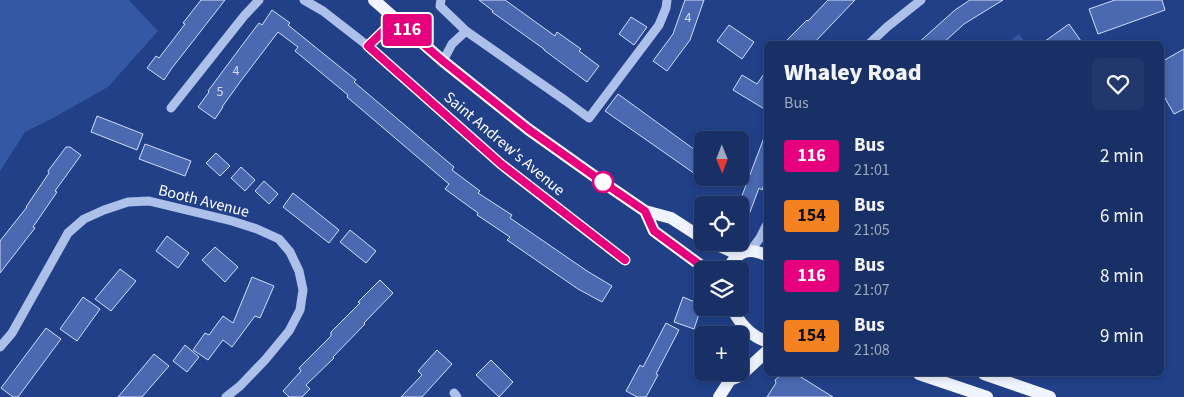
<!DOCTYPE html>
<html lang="en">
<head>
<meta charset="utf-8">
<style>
  :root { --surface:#193066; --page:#22386c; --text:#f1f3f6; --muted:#9fa9bf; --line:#374b7a }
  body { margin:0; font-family:"Source Sans 3",sans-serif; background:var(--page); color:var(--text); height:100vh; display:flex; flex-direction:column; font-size:19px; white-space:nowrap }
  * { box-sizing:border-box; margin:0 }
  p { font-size:16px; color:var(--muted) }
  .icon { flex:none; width:28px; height:28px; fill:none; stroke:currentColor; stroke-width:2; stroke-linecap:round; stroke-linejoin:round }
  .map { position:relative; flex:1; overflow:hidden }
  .side { position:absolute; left:764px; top:41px; width:400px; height:335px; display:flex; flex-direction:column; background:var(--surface); border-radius:8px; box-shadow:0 2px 8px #0003,0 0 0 1px var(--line) }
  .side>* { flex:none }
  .badge { padding:0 10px; border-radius:4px; font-size:18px; line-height:32px }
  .needle { width:32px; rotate:179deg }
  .fabs { position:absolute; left:694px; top:131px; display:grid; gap:10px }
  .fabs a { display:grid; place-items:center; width:55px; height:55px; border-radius:8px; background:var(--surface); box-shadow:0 2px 8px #0003,0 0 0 1px var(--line); font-size:25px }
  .map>.badge { position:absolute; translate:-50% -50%; box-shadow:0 0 0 2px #fff }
  .round { display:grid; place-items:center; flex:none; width:52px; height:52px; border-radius:8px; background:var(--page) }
  .summary { display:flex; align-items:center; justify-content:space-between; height:85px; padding:0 20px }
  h1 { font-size:24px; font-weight:800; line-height:38px }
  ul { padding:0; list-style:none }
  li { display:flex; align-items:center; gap:15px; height:60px; padding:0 20px }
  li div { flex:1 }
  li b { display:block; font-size:19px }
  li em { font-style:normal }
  li .badge { min-width:55px; font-weight:700; text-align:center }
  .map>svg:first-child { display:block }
  .green { fill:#3558a5 }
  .building { fill:#4a69b1; stroke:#d1ddf8 }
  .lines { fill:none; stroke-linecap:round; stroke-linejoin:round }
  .minor { stroke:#acc0ea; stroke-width:9 }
  .major { stroke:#f0f4fe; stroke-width:12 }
  .line-casing { stroke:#fff; stroke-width:11 }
  .line { stroke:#e6007e; stroke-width:8 }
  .stop-dot { fill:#fff; stroke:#e6007e; stroke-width:2.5 }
  .labels { text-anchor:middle; stroke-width:5; stroke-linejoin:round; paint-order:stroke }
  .number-label { font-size:14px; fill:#d2daec }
  .street-label { font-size:16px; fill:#fff; stroke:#214088 }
</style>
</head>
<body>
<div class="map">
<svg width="1184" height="397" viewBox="0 0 1184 397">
  <rect width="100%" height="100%" fill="#214088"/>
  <path class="green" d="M 0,0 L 129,0 L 158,31 L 108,87 L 53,118 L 25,132 L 0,171 Z
    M 1019,34 L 1026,44 L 1007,44 Z"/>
  <path class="building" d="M 201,0 L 225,0 L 172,68 L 164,80 L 147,68 L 156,56 L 159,58 L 185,24 L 183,23 Z
    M 479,0 L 505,0 L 555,36 L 557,32 L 581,49 L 579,51 L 599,66 L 587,82 L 544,50 L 544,49 L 492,12 L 493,11 Z
    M 685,0 L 704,0 L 690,40 L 667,71 L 653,61 L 673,34 Z
    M 828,0 L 855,0 L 813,44 L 783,44 L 807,20 L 808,21 Z
    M 970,0 L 1003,0 L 964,24 L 942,44 L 917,44 L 955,10 Z
    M 1115,0 L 1162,0 L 1165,10 L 1098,34 L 1089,9 Z
    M 272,10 L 290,23 L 288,25 L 356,80 L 354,82 L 454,167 L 452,170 L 480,191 L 478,193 L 512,215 L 510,218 L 587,271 L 612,286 L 602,302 L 578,289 L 507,240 L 510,237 L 477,215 L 478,213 L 445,189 L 449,184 L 347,97 L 348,95 L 295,51 L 298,47 L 278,32 L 240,82 L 222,107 L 223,107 L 215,119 L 198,107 L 209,92 L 208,91 L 243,44 L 259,23 L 262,25 Z
    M 631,17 L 647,27 L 634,45 L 619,34 Z
    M 1069,24 L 1083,44 L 1041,44 Z
    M 729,25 L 754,42 L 742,59 L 717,41 Z
    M 1184,49 L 1184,109 L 1174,114 L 1161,91 L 1161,62 Z
    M 766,71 L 766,110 L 733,90 L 742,75 L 757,84 Z
    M 618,94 L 702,155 L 702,169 L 698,176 L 605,111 Z
    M 97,116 L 143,134 L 137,150 L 91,132 Z
    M 765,135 L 766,135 L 766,179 L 762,190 L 759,188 L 741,236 L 740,236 L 740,201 Z
    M 145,144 L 191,161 L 185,176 L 139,159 Z
    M 66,147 L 70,147 L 81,155 L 55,191 L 57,192 L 33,227 L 35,228 L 0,273 L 0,241 L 27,207 L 26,207 L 49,173 L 48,171 Z
    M 216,153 L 230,166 L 220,176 L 206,163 Z
    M 241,167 L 255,180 L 245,191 L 231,178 Z
    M 264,181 L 278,194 L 269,204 L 255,191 Z
    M 293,193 L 339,230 L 329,243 L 283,207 Z
    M 350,230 L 376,251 L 366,263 L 340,242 Z
    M 167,236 L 189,253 L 178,268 L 156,251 Z
    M 215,247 L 238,267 L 225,282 L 202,260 Z
    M 120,269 L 136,281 L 111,311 L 95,299 Z
    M 252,277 L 274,286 L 260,318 L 255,316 L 232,347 L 223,340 L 208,360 L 193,350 L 205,333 L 209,335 L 223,316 L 233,323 Z
    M 380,280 L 393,293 L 364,323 L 365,324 L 333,357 L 334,358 L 306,385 L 310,389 L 302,397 L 289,397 L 283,391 L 301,371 L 299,368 L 331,336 L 331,332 L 360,303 L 358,302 Z
    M 83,297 L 100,309 L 77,341 L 60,329 Z
    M 683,297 L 702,305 L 694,329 L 674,322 Z
    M 666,323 L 679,330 L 656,374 L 658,375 L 646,397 L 637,397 L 626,391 L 640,365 L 643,367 Z
    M 46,328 L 61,339 L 18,397 L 13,397 L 1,388 Z
    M 185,345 L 199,357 L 187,372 L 173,361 Z
    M 437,350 L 452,364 L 422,397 L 401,397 L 422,375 L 418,371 Z
    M 154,354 L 169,366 L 142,397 L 118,397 Z
    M 491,360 L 513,382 L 499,397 L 476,375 Z
    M 782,374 L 796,374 L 833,397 L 767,397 L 776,383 L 775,380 Z"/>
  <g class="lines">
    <path class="minor" d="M 304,0 L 323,11 L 368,46 L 501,164 L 625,260
      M 441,0 L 440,6 L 466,31
      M 869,44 L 887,27 L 921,0
      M 368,46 L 395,20
      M 443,61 L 452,44 L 466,31 L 566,101 L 589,118 L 659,25 L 666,8 L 667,0
      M 171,108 L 244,16 L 259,0
      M 751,250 L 760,238 L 766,226
      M 0,347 L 12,333 L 68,233 L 84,219 L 104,210 L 128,202 L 149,201 L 232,221 L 257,229 L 279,239 L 290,252 L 299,271 L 303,290 L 300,310 L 289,331 L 265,360 L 240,386 L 226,397
      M 454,393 L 457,397"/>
    <path class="major" d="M 374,0 L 443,61 L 528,129 L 604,183 L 645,211 L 671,218 L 702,238
      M 645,211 L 654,231 L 707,270
      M 711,242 L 733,252 L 744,252
      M 727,270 C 737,252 747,246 766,255
      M 732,308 C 739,322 750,336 766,341
      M 919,374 L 987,397
      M 984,374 L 1050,397
      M 730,380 L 740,376 L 766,352
      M 719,397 L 730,380 L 730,373"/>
  </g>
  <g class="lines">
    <g class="line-casing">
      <path id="line" d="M 625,260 L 501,164 L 368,46 L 395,20 L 443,61 L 528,129 L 604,183 L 645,211 L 654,231 L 707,270"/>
    </g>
    <use href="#line" class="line"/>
  </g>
  <circle class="stop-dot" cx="603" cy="182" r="10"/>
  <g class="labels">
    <g class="number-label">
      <text x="688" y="22">4</text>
      <text x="236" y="75">4</text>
      <text x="220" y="96">5</text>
    </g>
    <g class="street-label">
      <text transform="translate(505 143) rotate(40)" y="6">Saint Andrew's Avenue</text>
      <text transform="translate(204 200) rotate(14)" y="6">Booth Avenue</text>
    </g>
  </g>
</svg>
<div class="fabs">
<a><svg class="needle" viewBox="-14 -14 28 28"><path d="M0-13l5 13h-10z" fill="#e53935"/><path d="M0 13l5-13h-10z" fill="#9fa9bf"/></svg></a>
<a><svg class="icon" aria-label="locate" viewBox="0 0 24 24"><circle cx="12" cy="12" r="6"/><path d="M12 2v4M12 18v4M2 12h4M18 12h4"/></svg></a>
<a><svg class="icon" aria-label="layers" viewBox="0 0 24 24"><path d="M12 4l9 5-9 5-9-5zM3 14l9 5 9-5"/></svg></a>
<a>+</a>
</div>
<b class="badge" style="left:407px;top:30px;background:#e6007e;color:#fff">116</b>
<section class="side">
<div class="summary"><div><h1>Whaley Road</h1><p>Bus</p></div><a class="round"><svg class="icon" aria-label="heart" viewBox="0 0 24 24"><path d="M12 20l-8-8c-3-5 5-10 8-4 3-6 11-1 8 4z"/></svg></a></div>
<ul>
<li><span class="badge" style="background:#e6007e;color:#fff">116</span><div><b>Bus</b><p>21:01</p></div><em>2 min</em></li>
<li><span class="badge" style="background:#f58220;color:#111">154</span><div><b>Bus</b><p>21:05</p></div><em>6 min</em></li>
<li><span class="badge" style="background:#e6007e;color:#fff">116</span><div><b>Bus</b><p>21:07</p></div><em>8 min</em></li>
<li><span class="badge" style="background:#f58220;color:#111">154</span><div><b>Bus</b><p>21:08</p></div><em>9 min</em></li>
</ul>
</section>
</div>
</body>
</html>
